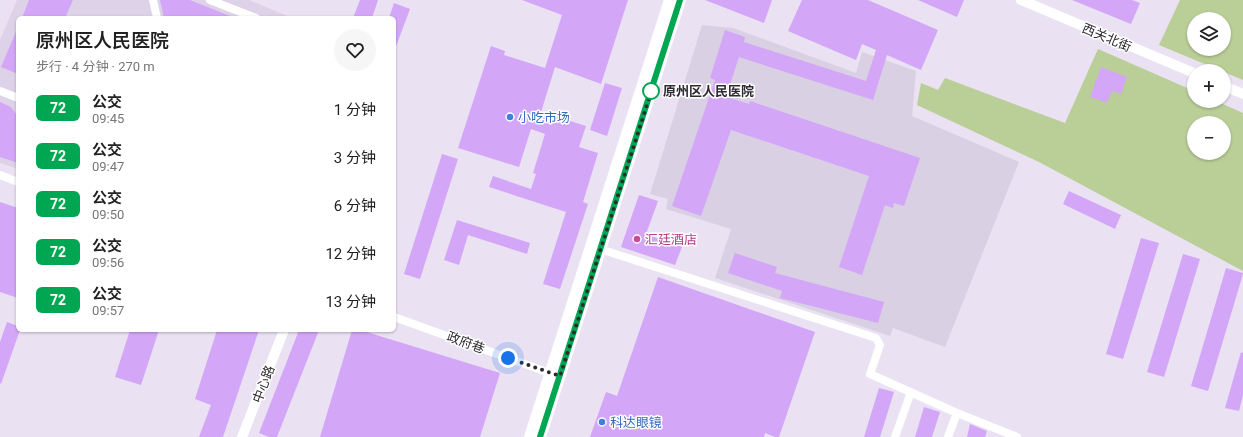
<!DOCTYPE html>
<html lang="zh">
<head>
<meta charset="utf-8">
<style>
  :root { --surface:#fff; --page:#f6f6f6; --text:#222; --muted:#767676 }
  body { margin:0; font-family:Roboto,"Noto Sans SC",sans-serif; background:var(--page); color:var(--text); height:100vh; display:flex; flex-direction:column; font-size:15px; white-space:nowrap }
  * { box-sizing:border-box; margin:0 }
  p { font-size:13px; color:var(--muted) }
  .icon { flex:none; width:22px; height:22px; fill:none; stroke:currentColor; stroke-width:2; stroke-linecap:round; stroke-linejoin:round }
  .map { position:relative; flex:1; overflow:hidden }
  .panel { position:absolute; left:16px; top:16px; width:380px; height:316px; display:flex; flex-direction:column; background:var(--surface); border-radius:6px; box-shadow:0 1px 3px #0004 }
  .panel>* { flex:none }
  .badge { padding:0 8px; border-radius:6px; font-size:14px; line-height:26px }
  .fabs { position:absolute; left:1187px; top:12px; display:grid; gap:8px }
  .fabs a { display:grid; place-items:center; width:44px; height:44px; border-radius:50%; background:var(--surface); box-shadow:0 1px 3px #0004; font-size:20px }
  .you { position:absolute; width:20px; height:20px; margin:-10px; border:3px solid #fff; border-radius:50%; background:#1a73e8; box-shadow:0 0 0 6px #1a73e833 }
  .map>.badge { position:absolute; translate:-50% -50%; box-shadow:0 0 0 2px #fff }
  .round { display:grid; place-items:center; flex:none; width:42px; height:42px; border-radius:21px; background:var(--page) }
  .overview { display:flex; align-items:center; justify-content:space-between; height:68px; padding:0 20px }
  h1 { font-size:19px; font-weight:600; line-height:30px }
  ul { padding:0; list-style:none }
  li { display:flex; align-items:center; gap:12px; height:48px; padding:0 20px }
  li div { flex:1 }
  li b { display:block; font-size:15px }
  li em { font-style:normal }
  li .badge { min-width:44px; font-weight:700; text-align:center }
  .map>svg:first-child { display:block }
  .built { fill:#ded2e8 }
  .medical { fill:#d9d0e4 }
  .park { fill:#bace97; fill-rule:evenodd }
  .building { fill:#d3a6f8 }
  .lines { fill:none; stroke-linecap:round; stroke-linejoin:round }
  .minor { stroke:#fff; stroke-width:8 }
  .tertiary { stroke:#fff; stroke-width:10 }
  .secondary { stroke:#fff; stroke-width:12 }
  .line-casing { stroke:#fff; stroke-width:9 }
  .line { stroke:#00a651; stroke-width:6 }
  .walk { stroke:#2d2a30; stroke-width:4; stroke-dasharray:0 7.2 }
  .stop-dot { fill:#fff; stroke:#00a651; stroke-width:2 }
  .shop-dot { fill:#3f7fe0; stroke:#fff; stroke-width:1.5 }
  .hotel-dot { fill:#d1479c; stroke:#fff; stroke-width:1.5 }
  .labels { text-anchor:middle; stroke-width:3; stroke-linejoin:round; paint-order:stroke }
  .street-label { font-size:13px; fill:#2d2a30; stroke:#fff }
  .stop-label { font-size:13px; font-weight:bold; fill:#2d2a30; stroke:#fff; text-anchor:start }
  .shop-label { font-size:13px; fill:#366cbe; stroke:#fff; text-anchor:start }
  .hotel-label { font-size:13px; fill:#b23c85; stroke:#fff; text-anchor:start }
</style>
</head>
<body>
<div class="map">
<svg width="1243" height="437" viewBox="0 0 1243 437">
  <rect width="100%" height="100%" fill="#eae1f2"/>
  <path class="built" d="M 17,0 L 249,0 L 292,18 L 18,18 L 18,169 L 0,163 L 0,40 Z"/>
  <path class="medical" d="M 702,25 L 733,28 L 856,73 L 862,52 L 916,71 L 912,116 L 1019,162 L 945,347 L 893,328 L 890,336 L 715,278 L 731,229 L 666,209 L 668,199 L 650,194 Z"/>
  <path class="park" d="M 1180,0 L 1243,0 L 1243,80 L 1159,45 ZM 1194,19 L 1224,19 L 1224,49 L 1194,49 Z
    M 1098,49 L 1194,91 L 1194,101 L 1216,101 L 1243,113 L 1243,271 L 1039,162 L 917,105 L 921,83 L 938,90 L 945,78 L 1065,123 ZM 1194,123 L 1224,123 L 1224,153 L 1194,153 Z"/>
  <path class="building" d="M 29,0 L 73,0 L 65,18 L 22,18 Z
    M 160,0 L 190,0 L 235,18 L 164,18 Z
    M 360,0 L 378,0 L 372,18 L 353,18 Z
    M 522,0 L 628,0 L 601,84 L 555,67 L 541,112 L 586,126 L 579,147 L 598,153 L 583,202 L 588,204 L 560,289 L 543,284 L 566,212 L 489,187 L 493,176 L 531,189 L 536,174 L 533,173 L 545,134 L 531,129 L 519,167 L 458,148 L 491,46 L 505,51 L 504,55 L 545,68 L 562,15 Z
    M 705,0 L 772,0 L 764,23 Z
    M 802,0 L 868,0 L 938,30 L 921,70 L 887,55 L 873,100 L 739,57 L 726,97 L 749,104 L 750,101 L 920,158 L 904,206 L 894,203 L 893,208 L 885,205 L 862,275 L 839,267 L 869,176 L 731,130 L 701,216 L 672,206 L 715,80 L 710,78 L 725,30 L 745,37 L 744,42 L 866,81 L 876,50 L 862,44 L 856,60 L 788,31 Z
    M 918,0 L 964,0 L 957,17 Z
    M 1072,0 L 1132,0 L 1140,3 L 1131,24 Z
    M 394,3 L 410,9 L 395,49 L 394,49 L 394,18 L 389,18 Z
    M 18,27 L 18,74 L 1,67 Z
    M 1101,67 L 1127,77 L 1121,94 L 1112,91 L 1107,103 L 1090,97 Z
    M 605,83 L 622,88 L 607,136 L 590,130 Z
    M 0,102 L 11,107 L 18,117 L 18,163 L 0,157 Z
    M 442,154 L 458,159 L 420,279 L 404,274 Z
    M 1069,191 L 1121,215 L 1115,229 L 1063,204 Z
    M 639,195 L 658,201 L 646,234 L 682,247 L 675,265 L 621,247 Z
    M 0,202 L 18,208 L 18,298 L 0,292 Z
    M 457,220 L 530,243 L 527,254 L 468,235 L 459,265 L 444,260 Z
    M 1141,238 L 1159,243 L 1123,359 L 1106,354 Z
    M 735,253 L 777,267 L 775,273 L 884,302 L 878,323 L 780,298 L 782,291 L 728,273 Z
    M 1183,254 L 1200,259 L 1164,377 L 1147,372 Z
    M 1226,268 L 1243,273 L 1243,274 L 1208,391 L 1191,386 Z
    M 658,277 L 815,332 L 779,437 L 775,437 L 765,433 L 764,437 L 590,437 L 606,392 L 617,396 Z
    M 7,322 L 18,326 L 18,330 L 20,330 L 1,384 L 0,383 L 0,342 Z
    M 130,330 L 159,330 L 141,385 L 115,377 Z
    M 217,330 L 259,330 L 223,437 L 199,437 L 211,405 L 195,399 Z
    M 299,330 L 319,330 L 277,437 L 269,437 L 259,433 Z
    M 352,330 L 360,330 L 500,373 L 480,437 L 320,437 Z
    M 1241,352 L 1243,353 L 1243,395 L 1239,411 L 1225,408 Z
    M 879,388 L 894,392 L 880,437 L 864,437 Z
    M 924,407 L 940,412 L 932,437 L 915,437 Z
    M 970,424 L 987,431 L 985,437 L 967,437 Z"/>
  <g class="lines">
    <path class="minor" d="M 153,0 L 157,18
      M 210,0 L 256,18
      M 0,91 L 18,98
      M 0,175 L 18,182
      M 600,249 L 876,338 L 880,345 L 870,374 L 957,413 L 1017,437
      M 394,317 L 555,375
      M 895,437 L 911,392
      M 948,437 L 957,413"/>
    <path class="tertiary" d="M 1021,0 L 1194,73
      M 1224,86 L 1243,94
      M 242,437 L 284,330"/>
    <path class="secondary" d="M 530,437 L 670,0
      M 540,437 L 680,0"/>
  </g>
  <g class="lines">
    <g class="line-casing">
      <path id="line" d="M 540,437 L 680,0"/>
    </g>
    <use href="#line" class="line"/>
    <path class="walk" d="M 508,358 L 560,376 L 653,86 L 651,91"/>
  </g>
  <circle class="stop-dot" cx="651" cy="91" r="8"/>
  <g class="shop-dot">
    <circle cx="510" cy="117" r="4"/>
    <circle cx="602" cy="422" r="4"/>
  </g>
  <circle class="hotel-dot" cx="637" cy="239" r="4"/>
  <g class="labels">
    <g class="street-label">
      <text transform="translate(1107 37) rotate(23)" y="5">西关北街</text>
      <text transform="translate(466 342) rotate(20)" y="5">政府巷</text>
      <text transform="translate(263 384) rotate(-69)" y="5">中心路</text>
    </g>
    <g class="stop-label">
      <text x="663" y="96">原州区人民医院</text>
    </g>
    <g class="shop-label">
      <text x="518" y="122">小吃市场</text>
      <text x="610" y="427">科达眼镜</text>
    </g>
    <g class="hotel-label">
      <text x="645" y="244">汇廷酒店</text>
    </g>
  </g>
</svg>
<div class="fabs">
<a><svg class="icon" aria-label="layers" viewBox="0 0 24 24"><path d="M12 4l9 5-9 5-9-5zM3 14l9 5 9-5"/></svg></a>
<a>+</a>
<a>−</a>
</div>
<div class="you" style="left:508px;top:358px"></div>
<section class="panel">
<div class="overview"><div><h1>原州区人民医院</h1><p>步行 · 4 分钟 · 270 m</p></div><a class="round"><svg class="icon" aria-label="heart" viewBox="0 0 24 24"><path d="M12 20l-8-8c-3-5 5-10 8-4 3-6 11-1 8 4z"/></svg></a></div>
<ul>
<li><span class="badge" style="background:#00a651;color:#fff">72</span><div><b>公交</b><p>09:45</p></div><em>1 分钟</em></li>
<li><span class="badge" style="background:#00a651;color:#fff">72</span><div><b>公交</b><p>09:47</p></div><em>3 分钟</em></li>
<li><span class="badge" style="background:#00a651;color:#fff">72</span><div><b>公交</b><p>09:50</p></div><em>6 分钟</em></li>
<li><span class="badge" style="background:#00a651;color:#fff">72</span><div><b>公交</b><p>09:56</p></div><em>12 分钟</em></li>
<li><span class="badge" style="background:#00a651;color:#fff">72</span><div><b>公交</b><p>09:57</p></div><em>13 分钟</em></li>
</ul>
</section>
</div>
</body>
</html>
